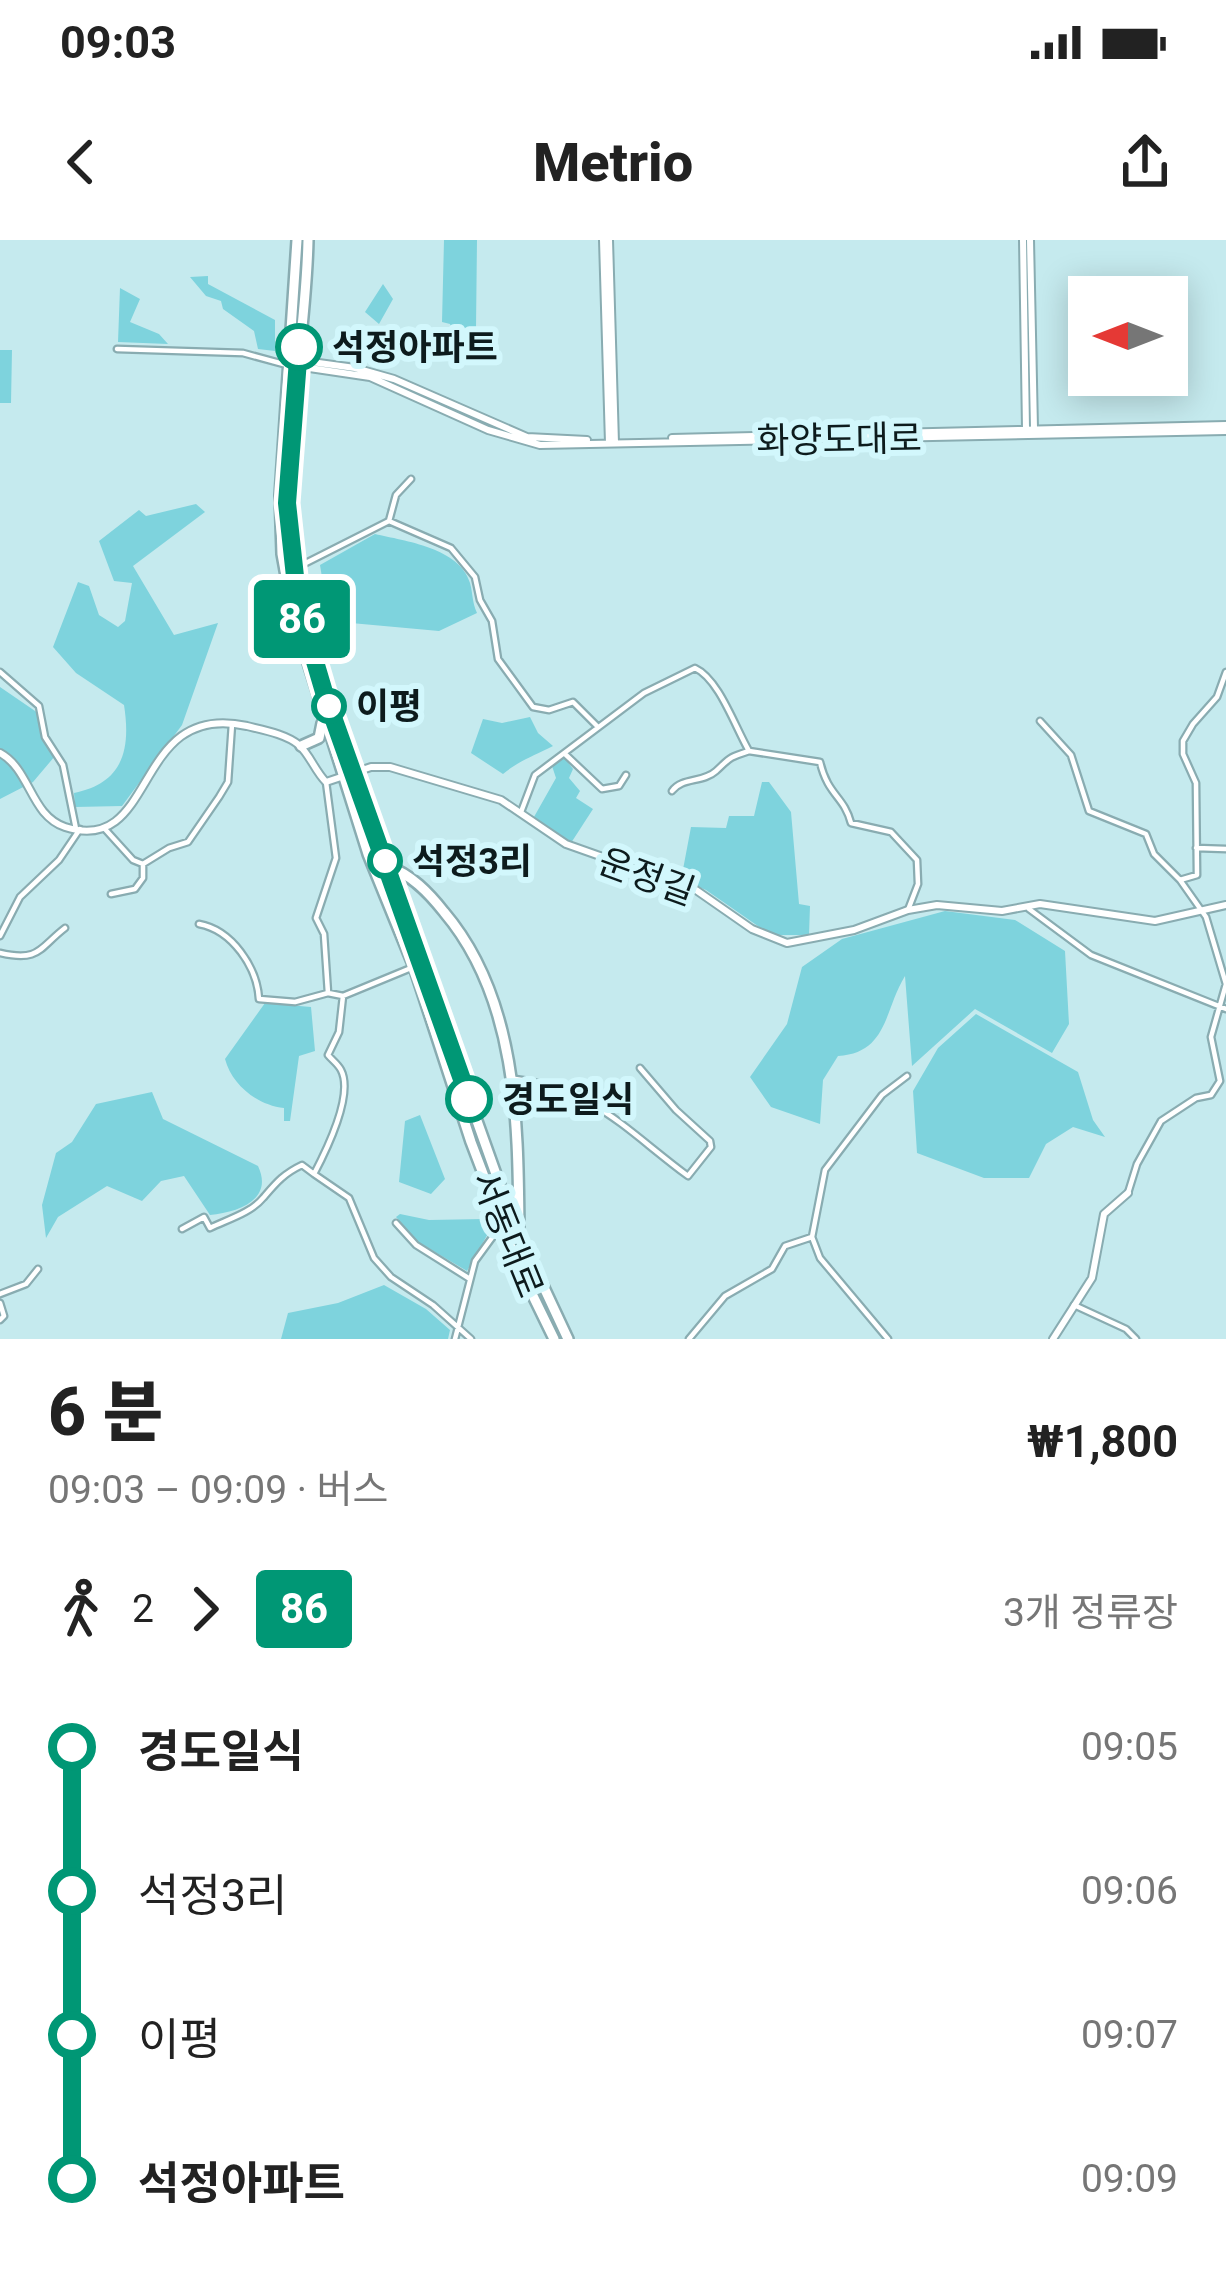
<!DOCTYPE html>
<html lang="ko">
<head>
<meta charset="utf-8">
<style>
  :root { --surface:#fff; --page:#f2f2f2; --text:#222; --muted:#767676 }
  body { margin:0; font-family:Roboto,"Noto Sans KR",sans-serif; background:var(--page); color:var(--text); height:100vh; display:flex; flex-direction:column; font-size:45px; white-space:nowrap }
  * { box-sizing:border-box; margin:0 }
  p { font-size:39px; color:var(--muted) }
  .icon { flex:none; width:66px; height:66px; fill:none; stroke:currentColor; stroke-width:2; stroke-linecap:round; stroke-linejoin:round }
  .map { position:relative; height:1099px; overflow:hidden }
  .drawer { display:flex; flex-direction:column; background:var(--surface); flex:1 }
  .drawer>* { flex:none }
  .badge { padding:0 24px; border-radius:9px; font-size:42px; line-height:78px }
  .needle { width:78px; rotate:270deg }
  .fabs { position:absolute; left:1068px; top:36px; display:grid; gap:24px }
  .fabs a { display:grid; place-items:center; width:120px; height:120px; border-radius:0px; background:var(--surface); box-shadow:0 6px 30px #0003; font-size:60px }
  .map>.badge { position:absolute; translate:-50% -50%; box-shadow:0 0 0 6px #fff }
  .legs { display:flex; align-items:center; gap:18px; height:132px; padding:0 48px; font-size:39px }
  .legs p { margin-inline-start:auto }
  .overview { display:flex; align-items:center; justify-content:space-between; height:204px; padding:0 48px }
  h1 { font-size:66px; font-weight:800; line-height:90px }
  ul { padding:0 48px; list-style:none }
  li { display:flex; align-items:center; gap:42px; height:144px; font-size:45px }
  li i { display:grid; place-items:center; width:18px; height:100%; margin:0 15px; background:currentColor }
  li i::after { content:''; width:30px; height:30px; margin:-15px; border:9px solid; border-radius:50%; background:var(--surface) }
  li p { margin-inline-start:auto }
  li:first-child i { background:linear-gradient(#0000 50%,currentColor 0) }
  li:last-child i { background:linear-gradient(currentColor 50%,#0000 0) }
  .status { display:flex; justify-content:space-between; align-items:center; height:84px; padding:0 60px; background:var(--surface); direction:ltr }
  .status svg { height:33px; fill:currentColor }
  header { display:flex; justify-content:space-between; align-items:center; height:156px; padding:0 48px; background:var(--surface); font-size:54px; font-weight:800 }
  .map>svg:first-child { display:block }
  .green { fill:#7ed3dd }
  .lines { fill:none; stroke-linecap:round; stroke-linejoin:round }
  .street-casing { stroke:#89acb1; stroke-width:9 }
  .secondary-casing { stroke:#89acb1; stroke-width:10 }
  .primary-casing { stroke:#89acb1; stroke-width:14 }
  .street { stroke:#fff; stroke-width:4.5 }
  .secondary { stroke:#fff; stroke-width:6 }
  .primary { stroke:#fff; stroke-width:9 }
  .line-1-casing { stroke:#fff; stroke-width:27 }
  .line-1 { stroke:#009775; stroke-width:18 }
  .stop-1-dot { fill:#fff; stroke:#009775; stroke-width:6 }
  .labels { text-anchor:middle; stroke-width:12; stroke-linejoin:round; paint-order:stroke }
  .stop-label { font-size:36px; font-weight:bold; fill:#0d1b1d; stroke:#d2f7fc; text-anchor:start }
  .street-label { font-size:36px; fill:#0d1b1d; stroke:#d2f7fc }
</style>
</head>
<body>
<div class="status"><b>09:03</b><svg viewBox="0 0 49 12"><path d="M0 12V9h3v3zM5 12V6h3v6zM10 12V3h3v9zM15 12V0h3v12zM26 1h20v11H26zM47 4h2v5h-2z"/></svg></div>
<header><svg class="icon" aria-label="back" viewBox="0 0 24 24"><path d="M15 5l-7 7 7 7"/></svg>Metrio<svg class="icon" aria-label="share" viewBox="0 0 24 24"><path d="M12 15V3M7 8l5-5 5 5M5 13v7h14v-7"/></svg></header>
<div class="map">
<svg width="1226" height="1099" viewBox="0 0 1226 1099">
  <rect width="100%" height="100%" fill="#c5eaee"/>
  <path class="green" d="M 444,0 L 477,0 L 476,88 L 452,89 L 450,84 L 442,82 Z
    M 208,36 L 208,44 L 275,80 L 275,111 L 258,109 L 254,91 L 223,69 L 221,61 L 206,56 L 190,37 Z
    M 383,44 L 393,59 L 379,84 L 365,72 Z
    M 120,48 L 140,59 L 130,82 L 159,94 L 168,104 L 118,102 Z
    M 0,110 L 12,110 L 11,163 L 0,163 Z
    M 196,264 L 205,272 L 133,326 L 174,395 L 218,383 L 182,485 L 122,566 L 75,567 L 74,553 C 123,543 131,510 124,465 L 76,433 L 53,407 L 78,342 L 89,346 L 99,375 L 118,387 L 125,381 L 132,343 L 114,341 L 99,301 L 139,270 L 146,276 Z
    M 375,294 C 405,301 460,308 470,343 C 473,354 472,362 477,373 L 439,391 L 329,381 L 320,325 Z
    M 0,447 L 38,473 L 55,516 L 33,542 L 0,559 Z
    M 530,477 L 538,493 L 553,506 C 534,516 520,520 503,534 L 471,513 L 483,479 L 502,483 Z
    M 564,517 L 573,529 L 569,538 L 580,551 L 576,558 L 593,569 L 571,603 L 530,584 L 556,538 L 552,526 Z
    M 762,542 L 769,542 L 791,572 L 799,664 L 810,666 L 809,695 L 771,695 L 706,650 L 681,640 L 691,587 L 726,588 L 729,576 L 754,576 Z
    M 945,671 L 1015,680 L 1065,711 L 1069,784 L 1052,813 L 975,769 L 912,826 L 905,736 C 884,770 888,813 838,816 L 823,840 L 820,884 L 771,867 L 750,837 L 787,784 L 802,727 L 842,699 Z
    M 265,763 L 311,767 L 315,811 L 299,816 L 290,881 L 284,881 L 284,868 C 257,865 232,845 225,819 Z
    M 976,774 L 1078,832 L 1093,880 L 1105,897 L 1073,887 L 1046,904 L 1029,938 L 984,938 L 917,913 L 913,851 L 938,808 Z
    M 152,852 L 163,879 L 258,926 C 274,960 238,972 210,975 L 184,936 L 161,941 L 142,961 L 107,946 L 58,977 L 46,998 L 42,965 L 56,913 L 72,902 L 96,864 Z
    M 420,875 L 445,939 L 431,954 L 399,942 L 405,881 Z
    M 400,974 L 429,980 L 485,979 L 490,990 L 467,1031 L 418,1002 L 396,977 Z
    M 384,1045 L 426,1069 L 450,1090 L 448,1099 L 281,1099 L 288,1073 L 338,1063 Z"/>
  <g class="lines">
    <g class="street-casing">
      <path id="street" d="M 117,109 L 243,113 L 287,125
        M 389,281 L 396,255 L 411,239
        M 292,330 L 389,281 L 451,308 L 475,337 L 480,360 L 492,381 L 498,419 L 533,467 L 549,470 L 573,462 L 597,486
        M 0,432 L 39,466 L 45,497 L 63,525 L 76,589
        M 1040,481 L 1071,515 L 1089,571 L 1146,594 L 1154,614 L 1180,640
        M 565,514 L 602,549 L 619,546 L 626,535
        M 326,542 L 336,618 L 316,678 L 324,694 L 328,753 L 343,756 L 411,728
        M 672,551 C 682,537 703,543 716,531 C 731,517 728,518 749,511
        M 521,572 L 535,535 L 644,453 L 695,428 C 719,439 735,487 749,511 L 820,522 C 828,556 844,556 851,583 L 891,592 L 917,620 L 918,644 L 908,670
        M 104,588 L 133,620 L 143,624
        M 1196,608 L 1226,609
        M 111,654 L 135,649 L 143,638 L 143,624 L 169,608 L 188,602 L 219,557 L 228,542 L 232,484
        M 1029,669 L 1091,715 L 1226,769
        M 199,684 C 232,690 257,727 259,759 L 295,762 L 328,753
        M 0,696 L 20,657 L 59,620 L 80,589
        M 0,713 C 40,722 39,708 65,688
        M 515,839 C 594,849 627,891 688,936 L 711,907 L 710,901 L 676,870 L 640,828
        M 314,934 L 349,958 L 374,1018 L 391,1037 L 433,1065 L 471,1099
        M 1128,953 L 1137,924 L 1161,881 L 1196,858 L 1211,855 L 1220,841 L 1211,797 L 1226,744 L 1206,677 L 1180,640 L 1197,635 L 1196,543 L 1183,514 L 1183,501 L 1193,484 L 1217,457 L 1226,432
        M 396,983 L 416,1005 L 470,1039
        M 182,989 L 204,977 L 210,988 C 226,980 251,973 263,958 C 276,943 283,934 302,925 L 314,934 C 326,911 354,855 341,830 C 338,824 332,820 328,815 L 339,792 L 343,756
        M 0,1054 L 26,1044 L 38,1029
        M 0,1063 L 4,1076 L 0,1080
        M 1074,1065 L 1126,1089 L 1136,1099
        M 455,1099 L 475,1021 L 502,984
        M 689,1099 L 725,1056 L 772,1029 L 785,1006 L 812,997
        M 888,1099 L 820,1018 L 812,997 L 825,930 L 882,855 L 907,836"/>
    </g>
    <g class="secondary-casing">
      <path id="secondary" d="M 603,0 L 609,203
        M 609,0 L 615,203
        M 1023,0 L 1026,188
        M 1030,0 L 1034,188
        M 297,120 L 355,128 L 394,139 L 527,197 L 587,200
        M 296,126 L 370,137 L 488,190 L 540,205 L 1226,191
        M 672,198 L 1226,185
        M 0,513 C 31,530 30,575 65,587 C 159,617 131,460 247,486 C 263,490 286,494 299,505 C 310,515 315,531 326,542 L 371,527 L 390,527 L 501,560 L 566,604 L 696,650 L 752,689 L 787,703 L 854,690 L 908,670 L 937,665 L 1002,671 L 1040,664 L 1155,681 L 1226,665
        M 1053,1099 L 1092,1038 L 1104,974 L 1128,953"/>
    </g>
    <g class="primary-casing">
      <path id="primary" d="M 297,0 L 280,255 L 282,314 L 293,375 L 368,614 L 414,727 L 471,902 L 517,1023 L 554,1099
        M 308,0 C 306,100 283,198 289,298 C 292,352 308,402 324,452 L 512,979 L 568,1099
        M 301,506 L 319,498 L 322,483
        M 387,626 C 411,634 429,653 444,672 C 518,759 518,883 519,992"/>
    </g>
    <use href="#street" class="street"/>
    <use href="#secondary" class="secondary"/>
    <use href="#primary" class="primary"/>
  </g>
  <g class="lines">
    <g class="line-1-casing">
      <path id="line-1" d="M 299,107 L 287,263 L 298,364 L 324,452 L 469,859"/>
    </g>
    <use href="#line-1" class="line-1"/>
  </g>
  <g class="stop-1-dot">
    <circle cx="299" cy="107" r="21"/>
    <circle cx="329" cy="466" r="15"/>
    <circle cx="385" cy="621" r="15"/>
    <circle cx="469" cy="859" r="21"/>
  </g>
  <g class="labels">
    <g class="stop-label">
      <text x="332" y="120">석정아파트</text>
      <text x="356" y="479">이평</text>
      <text x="412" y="634">석정3리</text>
      <text x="502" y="872">경도일식</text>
    </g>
    <g class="street-label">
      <text transform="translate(839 199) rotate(-1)" y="13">화양도대로</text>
      <text transform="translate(647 636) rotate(20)" y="13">운정길</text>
      <text transform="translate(508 994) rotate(68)" y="13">서동대로</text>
    </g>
  </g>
</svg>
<div class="fabs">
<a><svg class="needle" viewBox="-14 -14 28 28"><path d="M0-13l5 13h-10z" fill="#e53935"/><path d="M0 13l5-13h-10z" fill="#767676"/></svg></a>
</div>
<b class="badge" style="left:302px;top:379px;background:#009775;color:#fff">86</b>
</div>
<section class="drawer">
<div class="overview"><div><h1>6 분</h1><p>09:03 – 09:09 · 버스</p></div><b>₩1,800</b></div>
<div class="legs"><svg class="icon" aria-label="walk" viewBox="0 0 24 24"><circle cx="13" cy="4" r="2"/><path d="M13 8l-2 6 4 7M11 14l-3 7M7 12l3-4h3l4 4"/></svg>2<svg class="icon" aria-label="forward" viewBox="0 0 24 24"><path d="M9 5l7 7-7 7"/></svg><b class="badge" style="background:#009775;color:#fff">86</b><p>3개 정류장</p></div>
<ul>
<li><i style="color:#009775"></i><b>경도일식</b><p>09:05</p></li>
<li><i style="color:#009775"></i><span>석정3리</span><p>09:06</p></li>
<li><i style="color:#009775"></i><span>이평</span><p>09:07</p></li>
<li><i style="color:#009775"></i><b>석정아파트</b><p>09:09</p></li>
</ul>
</section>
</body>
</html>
